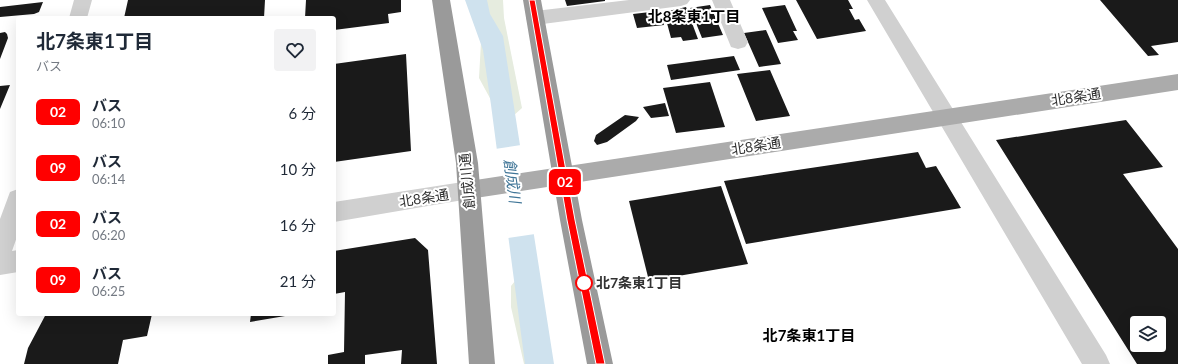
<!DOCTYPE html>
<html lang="ja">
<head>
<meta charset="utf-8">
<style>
  :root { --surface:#fff; --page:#f2f2f3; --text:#1f2937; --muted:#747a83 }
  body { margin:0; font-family:Lato,"Noto Sans JP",sans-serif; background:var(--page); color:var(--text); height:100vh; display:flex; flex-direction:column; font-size:15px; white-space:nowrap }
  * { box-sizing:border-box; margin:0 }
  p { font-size:13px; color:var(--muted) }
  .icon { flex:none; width:22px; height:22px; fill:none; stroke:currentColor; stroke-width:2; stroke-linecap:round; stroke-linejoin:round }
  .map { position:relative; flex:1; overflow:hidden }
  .sheet { position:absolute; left:16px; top:16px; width:320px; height:300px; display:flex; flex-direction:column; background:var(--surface); border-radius:4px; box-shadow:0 4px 16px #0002 }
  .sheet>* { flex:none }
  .badge { padding:0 8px; border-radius:6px; font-size:14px; line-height:26px }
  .fabs { position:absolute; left:1130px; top:316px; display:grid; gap:8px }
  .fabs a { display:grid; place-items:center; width:36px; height:36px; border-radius:4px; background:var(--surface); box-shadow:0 4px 16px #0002; font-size:20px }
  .map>.badge { position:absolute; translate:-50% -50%; box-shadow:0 0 0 2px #fff }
  .round { display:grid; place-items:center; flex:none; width:42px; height:42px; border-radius:4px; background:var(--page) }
  .headline { display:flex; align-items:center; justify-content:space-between; height:68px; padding:0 20px }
  h1 { font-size:19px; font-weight:700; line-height:30px }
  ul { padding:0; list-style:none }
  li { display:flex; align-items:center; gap:12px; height:56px; padding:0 20px }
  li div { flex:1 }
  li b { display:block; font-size:15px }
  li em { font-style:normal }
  li .badge { min-width:44px; font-weight:700; text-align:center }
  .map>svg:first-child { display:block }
  .green { fill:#e6ecdf }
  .water { fill:#cfe2ee }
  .pier { fill:#fff }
  .building { fill:#1a1a1a; fill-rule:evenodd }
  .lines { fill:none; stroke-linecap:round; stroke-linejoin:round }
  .minor { fill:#d0d0d0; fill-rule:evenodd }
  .major { fill:#ababab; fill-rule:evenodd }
  .highway { fill:#9a9a9a; fill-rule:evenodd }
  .line { fill:#f00; stroke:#fff }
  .stop-dot { fill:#fff; stroke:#f00; stroke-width:2 }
  .labels { text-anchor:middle; stroke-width:4; stroke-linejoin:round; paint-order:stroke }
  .street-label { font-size:14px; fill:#333; stroke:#fff }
  .stop-label { font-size:14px; font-weight:bold; fill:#333; stroke:#fff; text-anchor:start }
  .neighbourhood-label { font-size:15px; font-weight:bold; fill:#000; stroke:#fff }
  .water-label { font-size:15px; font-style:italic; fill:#3f7597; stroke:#fff }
</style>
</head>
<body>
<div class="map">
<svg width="1178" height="364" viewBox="0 0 1178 364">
  <rect width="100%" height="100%" fill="#fff"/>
  <path class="green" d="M 474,0 L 503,0 L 504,18 L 522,108 L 504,124 L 479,78 L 481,42 Z
    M 523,271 L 548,364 L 524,364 L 511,307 L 511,286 Z"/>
  <path class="water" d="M 465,0 L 487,0 L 490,14 L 503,36 L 554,364 L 525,364 L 491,105 L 483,50 Z"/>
  <path class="pier" d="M 521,145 L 535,234 L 508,238 L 495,149 Z"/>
  <path class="building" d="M 128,0 L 265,0 L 264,18 L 124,18 Z
    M 306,0 L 401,0 L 401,12 L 388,14 L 389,23 L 334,30 L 334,18 L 305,18 Z
    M 565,0 L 605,0 L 605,1 L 567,6 Z
    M 796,0 L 848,0 L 853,9 L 849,9 L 855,20 L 859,19 L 866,31 L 817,39 Z
    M 1100,0 L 1178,0 L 1178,42 L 1151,46 L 1159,55 L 1148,56 Z
    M 43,2 L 39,12 L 34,14 L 0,17 L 0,7 Z
    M 710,5 L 723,35 L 702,38 L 690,8 Z
    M 785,5 L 797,31 L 793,31 L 798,40 L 778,43 L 762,8 Z
    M 686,7 L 698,39 L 683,41 L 681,37 L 671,38 L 664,12 Z
    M 659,11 L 664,25 L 637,28 L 633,14 Z
    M 766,30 L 781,64 L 759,67 L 744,33 Z
    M 5,32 L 7,34 L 8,38 L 0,59 L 0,33 Z
    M 406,54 L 411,151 L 334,162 L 334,64 Z
    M 734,56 L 740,70 L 671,80 L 667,65 Z
    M 770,70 L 790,116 L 756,121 L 737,74 Z
    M 710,82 L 725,127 L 676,133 L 663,88 Z
    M 10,85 L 0,109 L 0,86 Z
    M 665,103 L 669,116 L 651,118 L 643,107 Z
    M 625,115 L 639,117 L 636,121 L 607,142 L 597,145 L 594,141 L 596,135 Z
    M 1126,120 L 1163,167 L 1123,174 L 1178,249 L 1178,364 L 1137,364 L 996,140 ZM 1137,323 L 1159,323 L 1159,345 L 1137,345 Z
    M 918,152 L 926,168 L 936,166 L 961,208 L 746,244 L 724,181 Z
    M 721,186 L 748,264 L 649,281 L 629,201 Z
    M 415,238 L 428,250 L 437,364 L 401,364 L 402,350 L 365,355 L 365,364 L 328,364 L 328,355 L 344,352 L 345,292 L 334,294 L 334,251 Z
    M 46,314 L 128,315 L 152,314 L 147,336 L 123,340 L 118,364 L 24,364 L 28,348 Z
    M 251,314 L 291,314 L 291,315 L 250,322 Z"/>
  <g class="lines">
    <path class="minor" d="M 74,0 L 92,0 L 87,18 L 69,18 Z
      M 629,0 L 690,0 L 687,4 L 681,6 L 535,25 L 528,23 L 526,18 L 528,13 L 535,11 Z
      M 712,0 L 730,0 L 748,42 L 745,47 L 738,49 L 731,47 Z
      M 867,0 L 885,0 L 1106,355 L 1110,364 L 1082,364 Z
      M 469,181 L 477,183 L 480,190 L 477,197 L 469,199 L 334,222 L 334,202 Z
      M 18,189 L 18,234 L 12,251 L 18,250 L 18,272 L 0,275 L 0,219 L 10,192 Z"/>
    <path class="major" d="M 1178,74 L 1178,90 L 469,199 L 461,197 L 458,190 L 461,183 L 469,181 Z"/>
    <path class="highway" d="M 432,0 L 450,0 L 478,163 L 495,364 L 469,364 L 456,163 Z
      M 523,0 L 541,0 L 582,220 L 613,364 L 587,364 L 560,220 Z"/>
  </g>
  <path class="line" d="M 529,0 L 535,0 L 575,220 L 605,364 L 596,364 L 567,220 Z"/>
  <circle class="stop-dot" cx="584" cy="283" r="8"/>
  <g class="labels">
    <g class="street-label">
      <text transform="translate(1076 97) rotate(-9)" y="5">北8条通</text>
      <text transform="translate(756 146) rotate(-9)" y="5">北8条通</text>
      <text transform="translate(467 181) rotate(-95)" y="5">創成川通</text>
      <text transform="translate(424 198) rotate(-9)" y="5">北8条通</text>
    </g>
    <g class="stop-label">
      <text x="596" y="288">北7条東1丁目</text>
    </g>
    <g class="neighbourhood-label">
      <text x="694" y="22">北8条東1丁目</text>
      <text x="809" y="341">北7条東1丁目</text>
    </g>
    <g class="water-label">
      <text transform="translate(512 181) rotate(82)" y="5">創成川</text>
    </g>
  </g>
</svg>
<div class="fabs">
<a><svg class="icon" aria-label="layers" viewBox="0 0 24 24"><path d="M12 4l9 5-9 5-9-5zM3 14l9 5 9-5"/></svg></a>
</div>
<b class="badge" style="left:565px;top:182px;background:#f00;color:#fff">02</b>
<section class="sheet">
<div class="headline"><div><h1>北7条東1丁目</h1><p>バス</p></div><a class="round"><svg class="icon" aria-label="heart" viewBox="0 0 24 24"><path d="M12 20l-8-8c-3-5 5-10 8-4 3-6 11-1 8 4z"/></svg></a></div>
<ul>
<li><span class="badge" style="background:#f00;color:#fff">02</span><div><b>バス</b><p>06:10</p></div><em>6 分</em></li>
<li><span class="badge" style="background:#f00;color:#fff">09</span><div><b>バス</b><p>06:14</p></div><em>10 分</em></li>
<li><span class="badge" style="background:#f00;color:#fff">02</span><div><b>バス</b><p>06:20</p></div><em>16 分</em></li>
<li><span class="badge" style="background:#f00;color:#fff">09</span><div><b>バス</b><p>06:25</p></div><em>21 分</em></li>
</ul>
</section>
</div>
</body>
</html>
